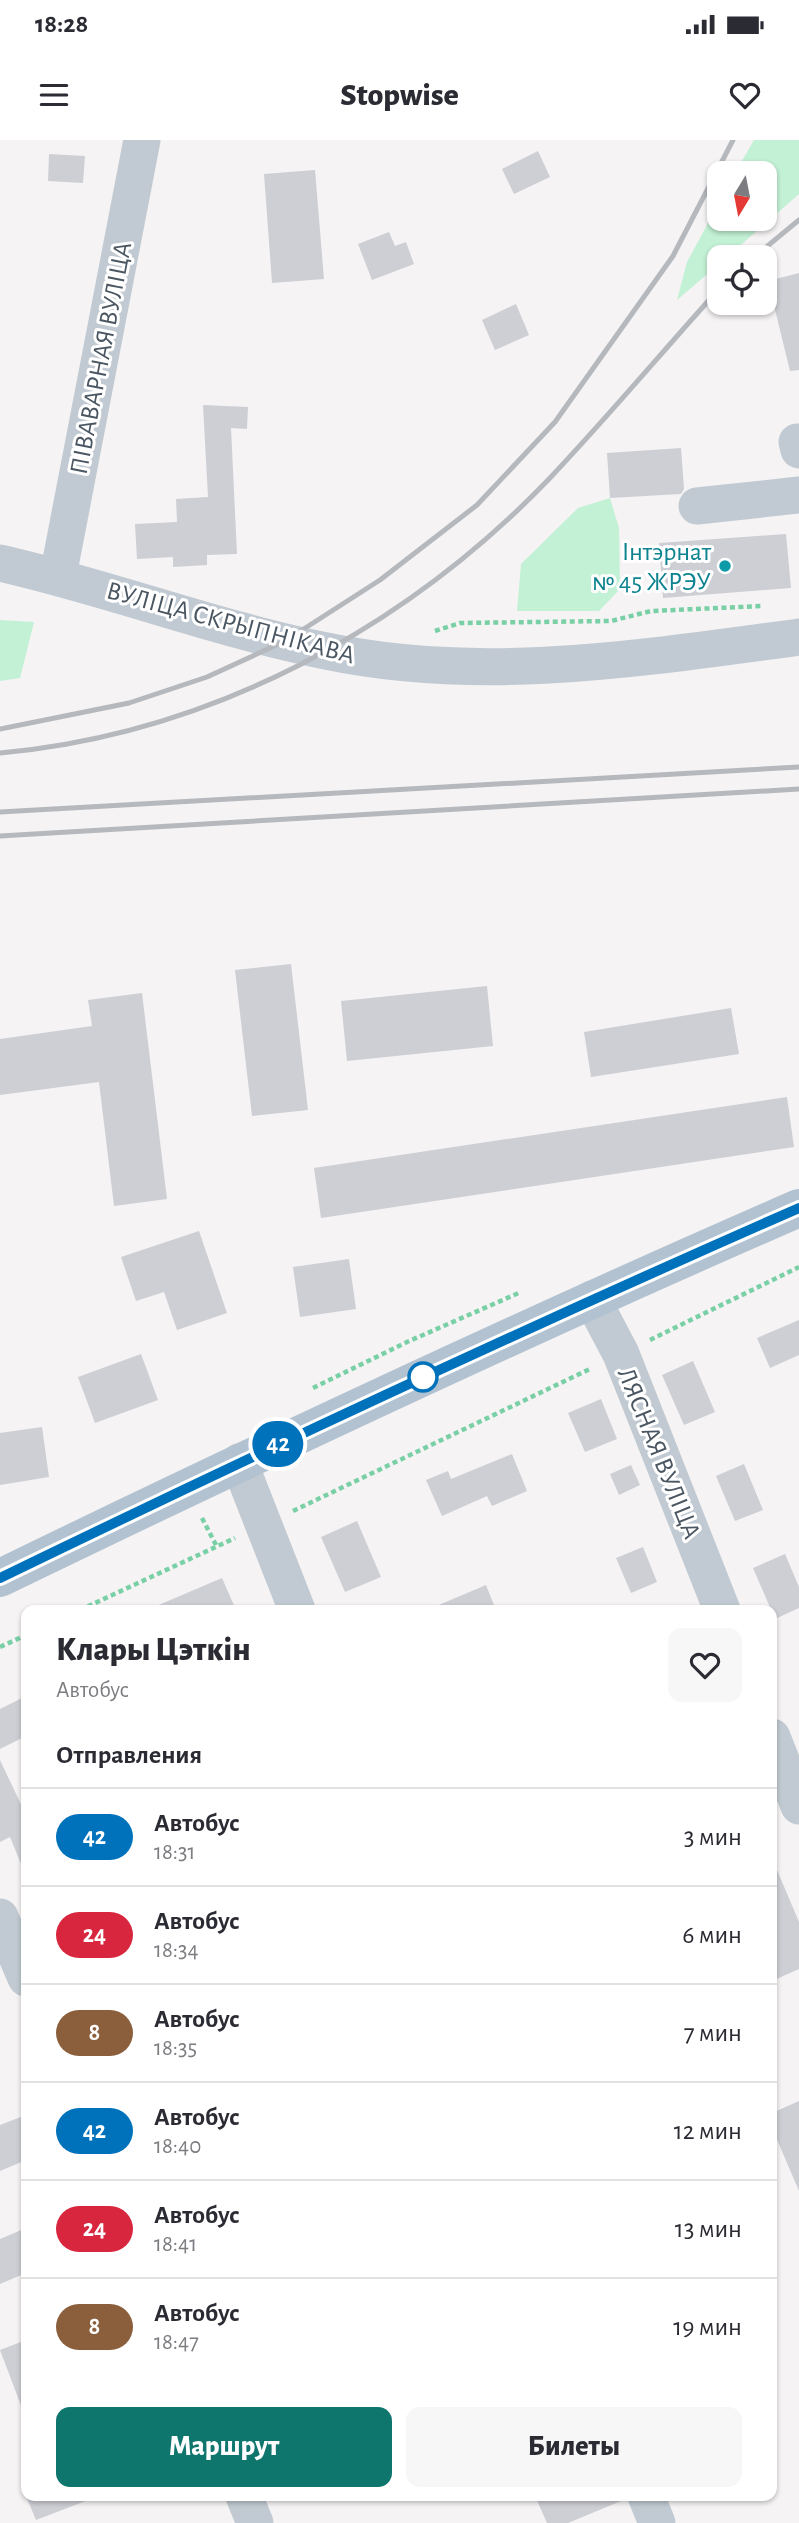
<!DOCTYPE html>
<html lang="ru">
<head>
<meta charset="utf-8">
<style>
  :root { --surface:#fff; --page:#f7f7f7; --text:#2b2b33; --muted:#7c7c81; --line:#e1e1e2; --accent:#0f766e }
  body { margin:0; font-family:"Alegreya Sans",sans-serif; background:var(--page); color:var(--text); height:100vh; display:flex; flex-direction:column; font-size:26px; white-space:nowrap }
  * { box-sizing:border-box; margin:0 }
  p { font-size:23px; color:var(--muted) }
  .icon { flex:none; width:38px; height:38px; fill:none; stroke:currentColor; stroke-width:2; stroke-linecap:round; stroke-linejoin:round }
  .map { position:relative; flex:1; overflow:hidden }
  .panel { position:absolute; left:21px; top:1465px; width:756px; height:896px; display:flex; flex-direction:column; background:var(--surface); border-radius:14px; box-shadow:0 2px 5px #0004 }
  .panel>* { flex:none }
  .badge { padding:0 14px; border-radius:23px; font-size:24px; line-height:46px }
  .needle { width:46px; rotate:190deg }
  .fabs { position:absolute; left:707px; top:21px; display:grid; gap:14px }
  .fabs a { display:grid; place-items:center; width:70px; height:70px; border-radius:14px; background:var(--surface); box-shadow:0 2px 5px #0004; font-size:35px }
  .map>.badge { position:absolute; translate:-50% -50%; box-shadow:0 0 0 4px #fff }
  h2 { padding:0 35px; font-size:26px; line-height:63px }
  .round { display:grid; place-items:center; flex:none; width:74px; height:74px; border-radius:14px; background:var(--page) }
  .headline { display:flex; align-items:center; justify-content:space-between; height:119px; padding:0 35px }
  h1 { font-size:33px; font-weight:800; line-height:52px }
  .cta { display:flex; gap:14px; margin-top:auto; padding:14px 35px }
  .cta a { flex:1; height:80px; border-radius:14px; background:var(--accent); color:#fff; font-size:28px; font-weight:800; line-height:80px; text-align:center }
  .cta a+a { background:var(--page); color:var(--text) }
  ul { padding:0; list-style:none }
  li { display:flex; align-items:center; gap:21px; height:98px; padding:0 35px; border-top:2px solid var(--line) }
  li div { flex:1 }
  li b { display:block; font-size:26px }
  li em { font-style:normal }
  li .badge { min-width:77px; font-weight:700; text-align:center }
  .status { display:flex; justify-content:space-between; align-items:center; height:49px; padding:0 35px; background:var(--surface); direction:ltr }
  .status svg { height:19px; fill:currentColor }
  header { display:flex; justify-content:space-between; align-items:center; height:91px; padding:0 35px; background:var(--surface); font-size:32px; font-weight:800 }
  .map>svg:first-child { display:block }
  .green { fill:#c3f1d5 }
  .building { fill:#cdcfd5 }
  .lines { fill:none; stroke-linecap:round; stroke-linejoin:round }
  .path { stroke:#7ad0a6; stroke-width:4.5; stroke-dasharray:5 3.5; stroke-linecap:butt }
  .minor { stroke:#c1cad2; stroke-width:37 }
  .major { stroke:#b3c2d1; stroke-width:38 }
  .rail { stroke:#b5b8bd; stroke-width:5 }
  .line-casing { stroke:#fff; stroke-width:16 }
  .line { stroke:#0072bc; stroke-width:10 }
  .culture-dot { fill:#0f9aa8; stroke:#fff; stroke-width:2.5 }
  .stop-dot { fill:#fff; stroke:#0072bc; stroke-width:3.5 }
  .labels { text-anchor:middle; stroke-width:6; stroke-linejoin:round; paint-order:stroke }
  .street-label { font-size:26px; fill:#4a5661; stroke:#fff }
  .culture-label { font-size:26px; fill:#0d838f; stroke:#fff; text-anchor:end }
</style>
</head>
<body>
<div class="status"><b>18:28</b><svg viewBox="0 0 49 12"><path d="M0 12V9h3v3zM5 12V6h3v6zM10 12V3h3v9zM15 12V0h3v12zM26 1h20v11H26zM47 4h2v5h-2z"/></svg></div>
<header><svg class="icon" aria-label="menu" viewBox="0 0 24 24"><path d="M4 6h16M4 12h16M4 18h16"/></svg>Stopwise<svg class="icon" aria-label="heart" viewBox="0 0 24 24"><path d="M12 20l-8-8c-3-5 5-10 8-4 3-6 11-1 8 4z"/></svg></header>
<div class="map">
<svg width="799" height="2383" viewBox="0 0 799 2383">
  <rect width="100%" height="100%" fill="#f5f3f3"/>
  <path class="green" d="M 754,0 L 799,0 L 799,54 L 727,117 L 719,117 L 719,124 L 677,160 L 687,122 L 719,63 L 719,79 L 765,79 L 765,33 L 735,33 Z
    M 610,358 L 619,388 L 620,449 L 599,471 L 517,471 L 521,424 L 578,368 Z
    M 0,480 L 34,482 L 20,538 L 0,541 Z"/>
  <path class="building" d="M 538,11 L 550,37 L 514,54 L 502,29 Z
    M 49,14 L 85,16 L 83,43 L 48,41 Z
    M 315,30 L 324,139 L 272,143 L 264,34 Z
    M 389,92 L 395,106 L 406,102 L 414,124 L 372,140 L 358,104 Z
    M 799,133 L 799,230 L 790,231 L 768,141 Z
    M 516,164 L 529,195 L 495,210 L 482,180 Z
    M 203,265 L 248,267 L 247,289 L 231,288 L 237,414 L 207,415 L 207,425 L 173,427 L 173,417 L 137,419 L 135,384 L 177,382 L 176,359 L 208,357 Z
    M 681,308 L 684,349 L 681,354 L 610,358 L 607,313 Z
    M 786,394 L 791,448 L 663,458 L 659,403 Z
    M 291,824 L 308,970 L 252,976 L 235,830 Z
    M 487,846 L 493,906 L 347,921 L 341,861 Z
    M 142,853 L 167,1059 L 114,1066 L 99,942 L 0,955 L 0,899 L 92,886 L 88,860 Z
    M 731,868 L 739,914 L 591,937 L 584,892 Z
    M 787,957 L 794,1007 L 321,1078 L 314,1028 Z
    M 199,1091 L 227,1173 L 177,1190 L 164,1152 L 136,1161 L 121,1117 Z
    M 349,1119 L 356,1169 L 300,1177 L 293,1127 Z
    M 799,1180 L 799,1215 L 770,1228 L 757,1198 Z
    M 141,1214 L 158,1260 L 95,1283 L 78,1237 Z
    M 693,1221 L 715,1272 L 684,1285 L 662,1235 Z
    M 601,1259 L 617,1299 L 585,1312 L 568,1273 Z
    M 42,1287 L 49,1337 L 0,1345 L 0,1293 Z
    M 512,1314 L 527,1351 L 492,1366 L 487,1356 L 442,1376 L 426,1340 L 448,1331 L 451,1339 Z
    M 744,1324 L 763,1370 L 735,1381 L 716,1336 Z
    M 631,1325 L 640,1345 L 619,1355 L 610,1334 Z
    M 357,1381 L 381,1437 L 345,1452 L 321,1397 Z
    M 643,1407 L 657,1442 L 631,1453 L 616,1418 Z
    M 785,1414 L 799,1447 L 799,1468 L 775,1479 L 753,1428 Z
    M 222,1438 L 236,1470 L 147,1470 Z
    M 486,1445 L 496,1470 L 427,1470 Z
    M 26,1556 L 26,1596 L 0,1609 L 0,1569 Z
    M 0,1620 L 26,1675 L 26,1736 L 10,1697 L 0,1702 Z
    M 772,1718 L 799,1782 L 799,1829 L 772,1841 Z
    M 799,1961 L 799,2051 L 772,1988 L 772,1973 Z
    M 26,1975 L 26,2020 L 0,2031 L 0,1985 Z
    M 26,2088 L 26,2133 L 0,2144 L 0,2099 Z
    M 26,2200 L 26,2276 L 25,2276 L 0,2210 Z
    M 26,2356 L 95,2356 L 96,2357 L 36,2380 Z
    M 535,2356 L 625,2356 L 626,2359 L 568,2383 L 547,2383 Z"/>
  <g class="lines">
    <path class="path" d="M 435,491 L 460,483 L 611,481 L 651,471 L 763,466
      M 650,1200 L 799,1127
      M 313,1248 L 407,1202 L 521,1152
      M 293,1371 L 592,1228
      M 202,1378 L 217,1407
      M 80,1470 L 235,1398
      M 0,1507 L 26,1495"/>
    <path class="minor" d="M 797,302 L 799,310
      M 697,366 L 799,355
      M 0,423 C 110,448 216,489 326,511 C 484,544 642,518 799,497
      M 58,436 L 142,0
      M 592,1159 L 621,1214 L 722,1470
      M 239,1322 L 297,1470
      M 772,1597 L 799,1666
      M 0,1777 L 26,1838
      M 244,2356 L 255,2383
      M 646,2356 L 657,2383"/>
    <path class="major" d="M 0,1438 C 264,1310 530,1185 799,1068"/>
    <path class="rail" d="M 754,117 L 799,80
      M 0,589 L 129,563 L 207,537 L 285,501 L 380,440 L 477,365 L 555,282 L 673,116 L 733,0
      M 0,613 C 209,594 404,490 549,339 C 607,278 662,212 719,149
      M 0,672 L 799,627
      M 0,696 L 799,649"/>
  </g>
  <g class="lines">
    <g class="line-casing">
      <path id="line" d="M 0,1438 C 264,1310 530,1186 799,1068"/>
    </g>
    <use href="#line" class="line"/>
  </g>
  <circle class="culture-dot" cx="725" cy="426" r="7"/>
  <circle class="stop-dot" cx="423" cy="1237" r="14"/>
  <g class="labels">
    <g class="street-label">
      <text transform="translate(100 218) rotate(-79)" y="9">ПІВАВАРНАЯ ВУЛІЦА</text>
      <text transform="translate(231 482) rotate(15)" y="9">ВУЛІЦА СКРЫПНІКАВА</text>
      <text transform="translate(660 1313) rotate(68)" y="9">ЛЯСНАЯ ВУЛІЦА</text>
    </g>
    <g class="culture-label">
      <text x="711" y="420">Інтэрнат<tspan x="711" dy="30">№ 45 ЖРЭУ</tspan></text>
    </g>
  </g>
</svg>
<div class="fabs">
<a><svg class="needle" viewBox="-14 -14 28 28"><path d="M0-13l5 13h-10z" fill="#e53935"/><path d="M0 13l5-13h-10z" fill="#7c7c81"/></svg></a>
<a><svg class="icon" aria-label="locate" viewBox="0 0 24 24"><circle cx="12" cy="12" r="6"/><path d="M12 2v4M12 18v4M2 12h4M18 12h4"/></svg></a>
</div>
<b class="badge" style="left:278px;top:1304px;background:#0072bc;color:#fff">42</b>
<section class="panel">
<div class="headline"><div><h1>Клары Цэткін</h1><p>Автобус</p></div><a class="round"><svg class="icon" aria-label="heart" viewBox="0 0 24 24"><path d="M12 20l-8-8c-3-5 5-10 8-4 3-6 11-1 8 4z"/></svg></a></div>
<h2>Отправления</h2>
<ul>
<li><span class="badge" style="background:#0072bc;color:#fff">42</span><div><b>Автобус</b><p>18:31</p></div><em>3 мин</em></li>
<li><span class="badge" style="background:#d7263d;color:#fff">24</span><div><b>Автобус</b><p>18:34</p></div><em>6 мин</em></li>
<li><span class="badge" style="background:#8b5e3c;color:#fff">8</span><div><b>Автобус</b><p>18:35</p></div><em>7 мин</em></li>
<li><span class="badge" style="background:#0072bc;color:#fff">42</span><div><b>Автобус</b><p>18:40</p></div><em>12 мин</em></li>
<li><span class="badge" style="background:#d7263d;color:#fff">24</span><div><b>Автобус</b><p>18:41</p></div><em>13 мин</em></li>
<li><span class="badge" style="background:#8b5e3c;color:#fff">8</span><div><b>Автобус</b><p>18:47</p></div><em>19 мин</em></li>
</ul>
<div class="cta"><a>Маршрут</a><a>Билеты</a></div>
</section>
</div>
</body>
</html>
